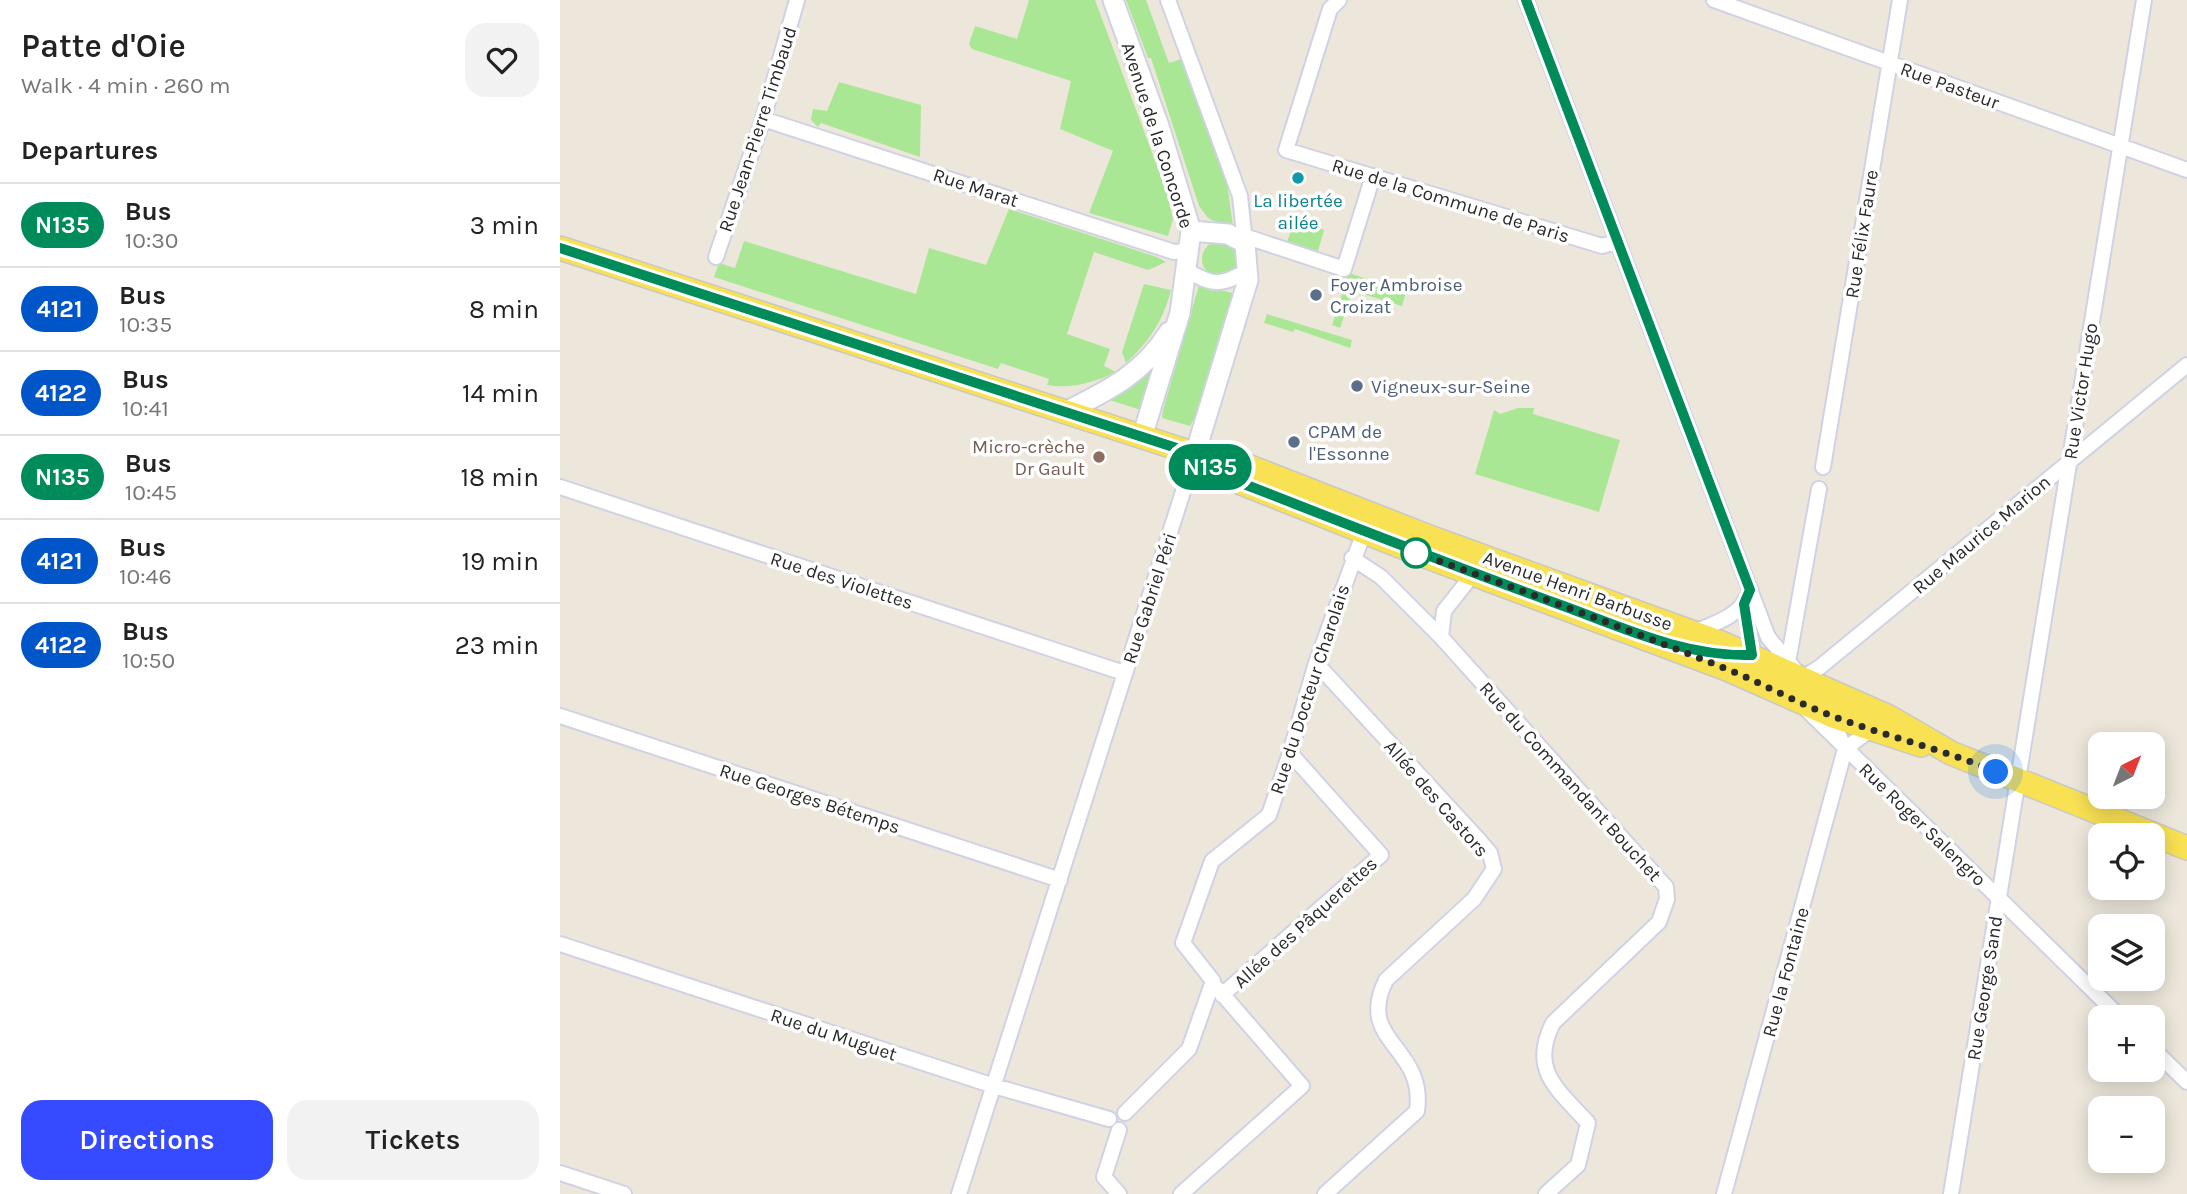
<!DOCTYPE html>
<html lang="en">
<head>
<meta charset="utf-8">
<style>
  :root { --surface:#fff; --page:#f2f2f2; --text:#222; --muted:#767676; --line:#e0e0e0; --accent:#364aff }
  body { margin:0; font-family:Karla,sans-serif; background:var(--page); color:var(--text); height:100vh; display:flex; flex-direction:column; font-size:26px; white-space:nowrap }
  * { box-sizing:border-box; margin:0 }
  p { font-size:23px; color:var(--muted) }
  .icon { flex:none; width:38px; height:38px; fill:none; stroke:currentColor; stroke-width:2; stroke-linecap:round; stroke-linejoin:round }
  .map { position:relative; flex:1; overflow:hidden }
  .details { display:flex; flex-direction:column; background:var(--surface); width:560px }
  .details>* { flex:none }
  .badge { padding:0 14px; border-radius:23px; font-size:24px; line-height:46px }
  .needle { width:46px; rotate:42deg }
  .tools { position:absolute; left:1528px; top:732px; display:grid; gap:14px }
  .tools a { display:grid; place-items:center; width:77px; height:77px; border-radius:14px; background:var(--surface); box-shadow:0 4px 18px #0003; font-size:35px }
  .you { position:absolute; width:35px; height:35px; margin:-18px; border:5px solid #fff; border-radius:50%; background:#1a73e8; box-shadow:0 0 0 10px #1a73e833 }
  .map>.badge { position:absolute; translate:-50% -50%; box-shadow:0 0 0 4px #fff }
  h2 { padding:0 21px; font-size:26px; line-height:63px }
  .round { display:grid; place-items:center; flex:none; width:74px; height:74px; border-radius:21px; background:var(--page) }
  .overview { display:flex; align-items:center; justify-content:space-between; height:119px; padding:0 21px }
  h1 { font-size:33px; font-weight:600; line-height:52px }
  .cta { display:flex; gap:14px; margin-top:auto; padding:14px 21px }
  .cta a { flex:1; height:80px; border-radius:21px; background:var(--accent); color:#fff; font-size:28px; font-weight:600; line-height:80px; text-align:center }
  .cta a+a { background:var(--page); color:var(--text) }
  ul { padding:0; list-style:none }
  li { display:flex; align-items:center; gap:21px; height:84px; padding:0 21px; border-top:2px solid var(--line) }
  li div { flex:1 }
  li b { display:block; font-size:26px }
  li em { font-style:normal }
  li .badge { min-width:77px; font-weight:700; text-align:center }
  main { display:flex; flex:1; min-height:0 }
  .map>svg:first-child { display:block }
  .green { fill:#a9e794 }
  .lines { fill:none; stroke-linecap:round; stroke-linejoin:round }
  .street-casing { stroke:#d0d2e4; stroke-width:18 }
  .secondary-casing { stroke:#d0d2e4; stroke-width:23 }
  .primary-casing { stroke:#c8c8c8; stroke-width:26 }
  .street { stroke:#fff; stroke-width:14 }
  .secondary { stroke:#fff; stroke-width:19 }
  .primary { stroke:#f9e154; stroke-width:23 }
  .line-casing { stroke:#fff; stroke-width:16 }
  .line { stroke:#008b5a; stroke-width:10 }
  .walk { stroke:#2a2a2a; stroke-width:7; stroke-dasharray:0 12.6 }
  .culture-dot { fill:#0f9aa8; stroke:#fff; stroke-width:2.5 }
  .service-dot { fill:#5c6f8a; stroke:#fff; stroke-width:2.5 }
  .education-dot { fill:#8d6e63; stroke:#fff; stroke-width:2.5 }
  .stop-dot { fill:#fff; stroke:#008b5a; stroke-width:3.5 }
  .labels { text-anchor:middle; stroke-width:7; stroke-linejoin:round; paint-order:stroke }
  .street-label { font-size:19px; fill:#2a2a2a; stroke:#fff }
  .culture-label { font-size:19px; fill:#0d838f; stroke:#fff }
  .service-label { font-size:19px; fill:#4e5e75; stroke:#fff; text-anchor:start }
  .education-label { font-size:19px; fill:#785e54; stroke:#fff; text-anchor:end }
</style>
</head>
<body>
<main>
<section class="details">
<div class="overview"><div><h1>Patte d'Oie</h1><p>Walk · 4 min · 260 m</p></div><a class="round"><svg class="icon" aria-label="heart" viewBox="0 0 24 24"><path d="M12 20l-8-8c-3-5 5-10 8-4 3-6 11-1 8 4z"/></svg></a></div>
<h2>Departures</h2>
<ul>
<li><span class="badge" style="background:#008b5a;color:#fff">N135</span><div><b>Bus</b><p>10:30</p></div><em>3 min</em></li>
<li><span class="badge" style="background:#0055c8;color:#fff">4121</span><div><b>Bus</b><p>10:35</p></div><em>8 min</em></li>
<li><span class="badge" style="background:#0055c8;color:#fff">4122</span><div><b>Bus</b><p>10:41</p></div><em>14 min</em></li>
<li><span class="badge" style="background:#008b5a;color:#fff">N135</span><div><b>Bus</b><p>10:45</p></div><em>18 min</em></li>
<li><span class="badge" style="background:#0055c8;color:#fff">4121</span><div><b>Bus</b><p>10:46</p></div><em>19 min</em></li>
<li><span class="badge" style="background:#0055c8;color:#fff">4122</span><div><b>Bus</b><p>10:50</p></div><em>23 min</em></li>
</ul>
<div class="cta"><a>Directions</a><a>Tickets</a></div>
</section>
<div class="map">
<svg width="1627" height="1194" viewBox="0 0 1627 1194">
  <rect width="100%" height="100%" fill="#ede7db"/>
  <path class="green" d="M 469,0 L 535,0 L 606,190 L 613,219 L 608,236 L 529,213 L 553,151 L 500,129 L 511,81 L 412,49 L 409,44 L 415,26 L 457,39 Z
    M 566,0 L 586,0 L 609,63 L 621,59 L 666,176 L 673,226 L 667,228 L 648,218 L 639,206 L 591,58 L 588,58 Z
    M 279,82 L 361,105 L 360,157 L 261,123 L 258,127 L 251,120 L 253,109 L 267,111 Z
    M 449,209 L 597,257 L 606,262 L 588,270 L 534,252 L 507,334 L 550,349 L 544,366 L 556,372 C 533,383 512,389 487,385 L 489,379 L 441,363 L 438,369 L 154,277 L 159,263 L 175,268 L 184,241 L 356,294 L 369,248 L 426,265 Z
    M 734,220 L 764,230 L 758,251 L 727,243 Z
    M642 259a18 18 0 1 1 36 0a18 18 0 1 1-36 0Z
    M 789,273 L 846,292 L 842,306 L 793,291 L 780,328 L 772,325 Z
    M 584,284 L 611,290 C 603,321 589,342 566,363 L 562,352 Z
    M 639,285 L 673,293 L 635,417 L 630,426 L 602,418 L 603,410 Z
    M 707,314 L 792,340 L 790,348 L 735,329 L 733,332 L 704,323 Z
    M 595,364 L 581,410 L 546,399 Z
    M 958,408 L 974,408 L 973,414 L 1060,440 L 1039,512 L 915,474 L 934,410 L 940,414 Z"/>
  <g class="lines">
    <g class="street-casing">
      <path id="street" d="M 608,0 L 680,196 L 685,243
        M 779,0 L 770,9 L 726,150 L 1042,246 L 1056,242
        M 966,0 L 1208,637 L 1237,672
        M 1154,0 L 1627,170
        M 203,119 L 614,252 L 629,251
        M 684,236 L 784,269 L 813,176
        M 156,257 L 203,119 L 237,0
        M 626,270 C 654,286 660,286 687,271
        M 1263,467 L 1340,0
        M 0,487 L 564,673
        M 792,558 L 821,577 L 881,637 L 1106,887 L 1107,899 L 1099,922 L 993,1023 C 969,1071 998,1089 1028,1123 L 1018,1165 L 986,1194
        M 1184,604 L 1195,661
        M 1134,632 C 1153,624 1178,617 1187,597
        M 881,637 L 884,611 L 914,573
        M 1228,662 L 1259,489
        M 756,663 L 919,840 L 930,853 L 934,869 L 914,899 L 826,980 C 795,1043 866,1045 857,1111 L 765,1194
        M 1239,680 L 1260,667 L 1627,365
        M 1247,710 L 1560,1017
        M 1269,712 L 1285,749
        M 0,716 L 500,880
        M 1285,749 L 1310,730
        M 0,944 L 434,1086 L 549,1119
        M 662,995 L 821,855 L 730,753
        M 1592,1048 L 1627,1082
        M 565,1113 L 629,1049 L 653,981 L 623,943 L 652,861 L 709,815 L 730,753 L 756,663 L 804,532
        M 559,1130 L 544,1177 L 559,1194
        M 0,1173 L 64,1194
        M 399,1194 L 635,454
        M 621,1194 L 742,1086 L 658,989
        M 1164,1194 L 1285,749
        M 1391,1194 L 1584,0"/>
    </g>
    <g class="secondary-casing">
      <path id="secondary" d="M 553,0 L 599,126 L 631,231 L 620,313 L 582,437
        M 631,231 L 668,234 L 685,243 L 688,280 L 635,454
        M 505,412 C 547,391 583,374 609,332"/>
    </g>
    <g class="primary-casing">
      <path id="primary" d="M 0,248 L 635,454 L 667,458 L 872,538 L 1159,642 L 1329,717 L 1391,753 L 1627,848
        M 635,454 L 661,475 L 865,556 L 1167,669 L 1273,716 L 1361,745"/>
    </g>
    <use href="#street" class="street"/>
    <use href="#secondary" class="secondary"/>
    <use href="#primary" class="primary"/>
  </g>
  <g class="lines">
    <g class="line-casing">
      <path id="line" d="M 0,248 L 635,454 L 661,475 C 773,519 885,563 998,604 C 1062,627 1123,657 1192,655 L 1184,604 L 1190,590 L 966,0"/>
    </g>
    <use href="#line" class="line"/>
    <path class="walk" d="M 856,553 C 959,589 1062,627 1164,668 C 1202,683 1237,703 1275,717 C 1328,737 1383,749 1436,772"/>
  </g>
  <circle class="culture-dot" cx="738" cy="178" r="7"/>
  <g class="service-dot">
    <circle cx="756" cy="295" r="7"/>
    <circle cx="797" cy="386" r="7"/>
    <circle cx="734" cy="442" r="7"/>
  </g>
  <circle class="education-dot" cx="539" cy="457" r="7"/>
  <circle class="stop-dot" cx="856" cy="553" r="14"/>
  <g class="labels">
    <g class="street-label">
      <text transform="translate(1390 85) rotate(20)" y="7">Rue Pasteur</text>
      <text transform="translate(197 129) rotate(-72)" y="7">Rue Jean-Pierre Timbaud</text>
      <text transform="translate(598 135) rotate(72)" y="7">Avenue de la Concorde</text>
      <text transform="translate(416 187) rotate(18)" y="7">Rue Marat</text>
      <text transform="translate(891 200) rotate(17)" y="7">Rue de la Commune de Paris</text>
      <text transform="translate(1301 234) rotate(-81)" y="7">Rue Félix Faure</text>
      <text transform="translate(1520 391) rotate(-81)" y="7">Rue Victor Hugo</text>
      <text transform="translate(1421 534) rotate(-40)" y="7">Rue Maurice Marion</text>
      <text transform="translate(282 580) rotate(18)" y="7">Rue des Violettes</text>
      <text transform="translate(1018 590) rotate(20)" y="7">Avenue Henri Barbusse</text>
      <text transform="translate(589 598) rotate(-72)" y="7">Rue Gabriel Péri</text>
      <text transform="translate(749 689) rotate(-72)" y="7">Rue du Docteur Charolais</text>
      <text transform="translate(1011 781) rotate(48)" y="7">Rue du Commandant Bouchet</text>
      <text transform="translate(250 798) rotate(18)" y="7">Rue Georges Bétemps</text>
      <text transform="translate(877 798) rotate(49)" y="7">Allée des Castors</text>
      <text transform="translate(1363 824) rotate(44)" y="7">Rue Roger Salengro</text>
      <text transform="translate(745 922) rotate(-42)" y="7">Allée des Pâquerettes</text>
      <text transform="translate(1225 972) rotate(-75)" y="7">Rue la Fontaine</text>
      <text transform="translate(1424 988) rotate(-81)" y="7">Rue George Sand</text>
      <text transform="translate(274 1034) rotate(18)" y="7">Rue du Muguet</text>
    </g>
    <g class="culture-label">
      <text x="738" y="207">La libertée<tspan x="738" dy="22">ailée</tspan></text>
    </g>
    <g class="service-label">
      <text x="770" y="291">Foyer Ambroise<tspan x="770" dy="22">Croizat</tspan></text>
      <text x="811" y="393">Vigneux-sur-Seine</text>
      <text x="748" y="438">CPAM de<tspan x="748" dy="22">l'Essonne</tspan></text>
    </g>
    <g class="education-label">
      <text x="525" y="453">Micro-crèche<tspan x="525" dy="22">Dr Gault</tspan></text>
    </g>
  </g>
</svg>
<div class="tools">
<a><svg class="needle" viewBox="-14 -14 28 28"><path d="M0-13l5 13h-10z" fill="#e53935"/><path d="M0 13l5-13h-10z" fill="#767676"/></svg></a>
<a><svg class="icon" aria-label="locate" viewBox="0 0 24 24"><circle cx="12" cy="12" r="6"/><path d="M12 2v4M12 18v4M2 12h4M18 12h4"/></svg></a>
<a><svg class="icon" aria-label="layers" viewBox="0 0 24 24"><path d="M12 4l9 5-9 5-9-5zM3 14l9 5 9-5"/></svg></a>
<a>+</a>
<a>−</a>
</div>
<div class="you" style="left:1436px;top:772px"></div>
<b class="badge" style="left:650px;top:467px;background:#008b5a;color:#fff">N135</b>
</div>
</main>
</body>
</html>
